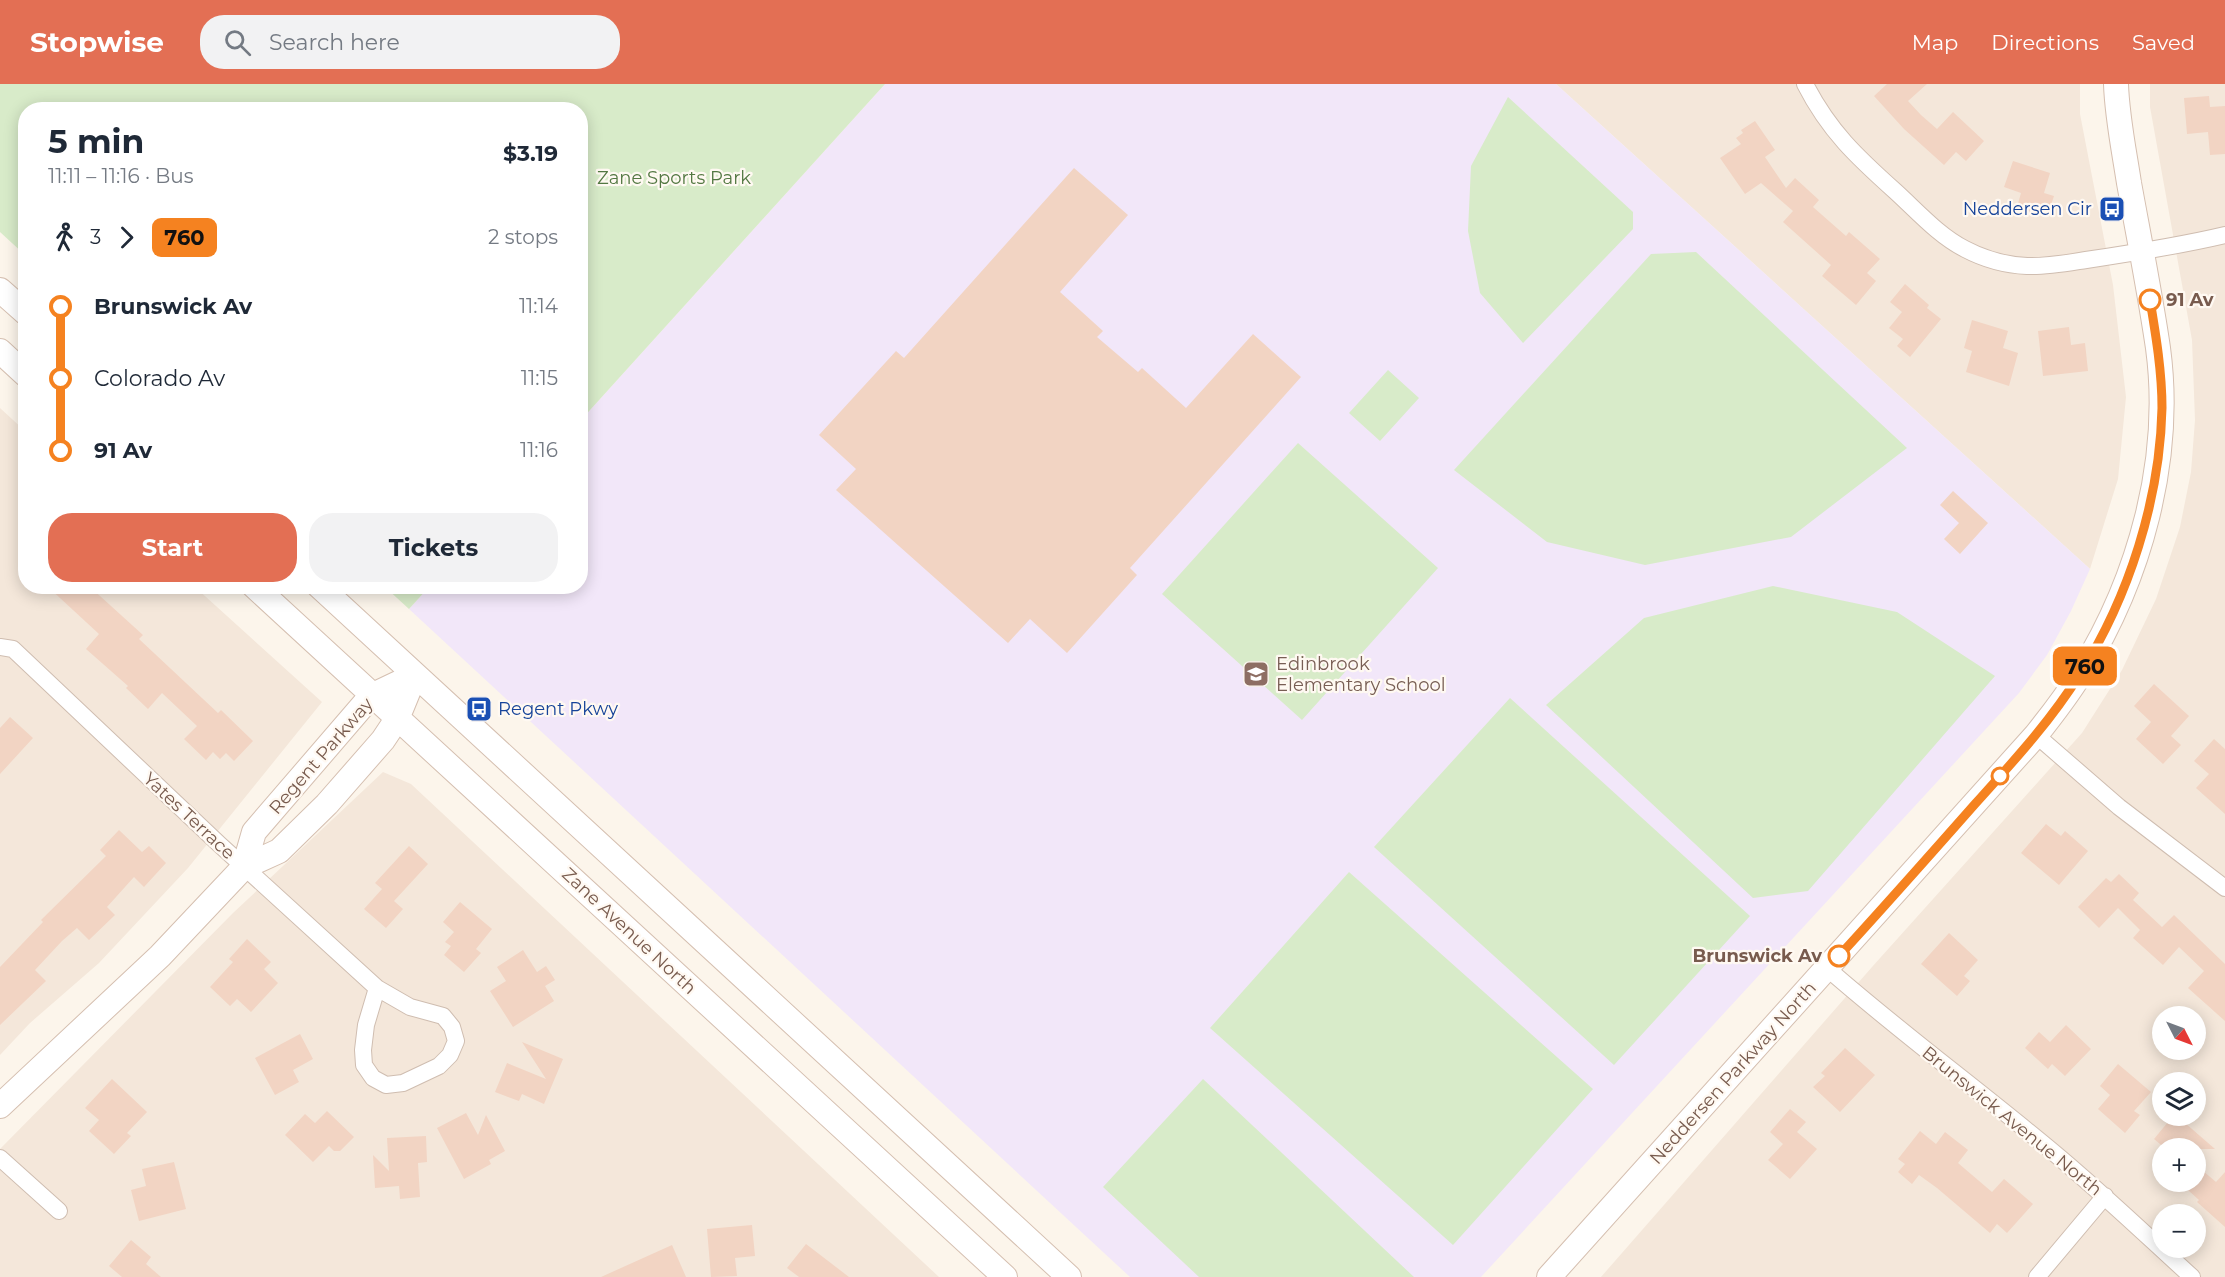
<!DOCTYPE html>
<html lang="en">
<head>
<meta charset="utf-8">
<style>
  :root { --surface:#fff; --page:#f2f2f3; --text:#1f2937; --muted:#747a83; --accent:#e36f54 }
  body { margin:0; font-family:Montserrat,sans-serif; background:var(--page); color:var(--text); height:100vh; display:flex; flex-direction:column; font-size:22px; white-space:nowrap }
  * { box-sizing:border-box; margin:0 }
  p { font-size:20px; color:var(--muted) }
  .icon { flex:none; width:33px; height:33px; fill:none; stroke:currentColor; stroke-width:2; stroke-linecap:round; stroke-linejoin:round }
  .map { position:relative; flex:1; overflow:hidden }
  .side { position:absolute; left:18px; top:18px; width:570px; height:492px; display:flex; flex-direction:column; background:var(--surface); border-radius:24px; box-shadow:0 3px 15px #0003 }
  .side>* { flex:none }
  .badge { padding:0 12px; border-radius:9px; font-size:21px; line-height:39px }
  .needle { width:39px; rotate:132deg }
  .fabs { position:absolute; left:2152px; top:922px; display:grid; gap:12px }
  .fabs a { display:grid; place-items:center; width:54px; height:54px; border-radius:50%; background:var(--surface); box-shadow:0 3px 15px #0003; font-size:30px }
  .map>.badge { position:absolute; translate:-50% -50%; box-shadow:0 0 0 3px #fff }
  .legs { display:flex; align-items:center; gap:9px; height:66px; padding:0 30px; font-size:20px }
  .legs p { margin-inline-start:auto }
  .summary { display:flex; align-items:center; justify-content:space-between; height:102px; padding:0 30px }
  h1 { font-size:33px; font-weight:700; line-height:45px }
  .button { display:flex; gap:12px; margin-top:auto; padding:12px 30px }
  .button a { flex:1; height:69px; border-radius:24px; background:var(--accent); color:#fff; font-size:24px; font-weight:700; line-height:69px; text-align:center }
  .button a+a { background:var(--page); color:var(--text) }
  ul { padding:0 30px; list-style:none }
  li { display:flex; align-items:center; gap:21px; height:72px; font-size:22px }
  li i { display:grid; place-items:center; width:9px; height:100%; margin:0 8px; background:currentColor }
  li i::after { content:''; width:15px; height:15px; margin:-8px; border:4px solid; border-radius:50%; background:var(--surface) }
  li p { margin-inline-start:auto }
  li:first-child i { background:linear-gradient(#0000 50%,currentColor 0) }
  li:last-child i { background:linear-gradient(currentColor 50%,#0000 0) }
  header { display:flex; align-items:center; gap:36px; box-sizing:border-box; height:84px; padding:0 30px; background:var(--accent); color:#fff }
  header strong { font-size:28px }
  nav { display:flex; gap:33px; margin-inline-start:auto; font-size:21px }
  .search { width:420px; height:54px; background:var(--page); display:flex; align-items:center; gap:15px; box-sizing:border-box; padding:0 21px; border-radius:24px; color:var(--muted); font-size:22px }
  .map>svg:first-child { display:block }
  .residential { fill:#f4e7da; fill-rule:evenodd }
  .education { fill:#f2e7f9 }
  .green { fill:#d8ebc9 }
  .building { fill:#f2d4c3 }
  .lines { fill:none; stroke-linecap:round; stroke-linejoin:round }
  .street-casing { stroke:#cfbdb0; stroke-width:18 }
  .secondary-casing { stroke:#d5bfb0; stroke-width:26 }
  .street { stroke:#fff; stroke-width:16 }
  .secondary { stroke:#fff; stroke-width:24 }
  .line-1-casing { stroke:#fff; stroke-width:14 }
  .line-1 { stroke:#f58220; stroke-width:9 }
  .stop-1-dot { fill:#fff; stroke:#f58220; stroke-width:3 }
  .labels { text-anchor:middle; stroke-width:4.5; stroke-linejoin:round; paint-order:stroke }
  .park-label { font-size:18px; fill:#537842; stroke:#fff9f2 }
  .transit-label { font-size:18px; fill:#164399; stroke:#fff9f2; text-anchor:end }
  .stop-label { font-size:18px; font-weight:bold; fill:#785b4e; stroke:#fff9f2; text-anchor:start }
  .education-label { font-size:18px; fill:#785e54; stroke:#fff9f2; text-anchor:start }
  .street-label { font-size:18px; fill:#785b4e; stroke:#fff9f2 }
</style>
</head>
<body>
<header>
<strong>Stopwise</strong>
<div class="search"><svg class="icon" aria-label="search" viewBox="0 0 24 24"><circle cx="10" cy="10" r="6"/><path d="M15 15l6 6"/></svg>Search here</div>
<nav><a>Map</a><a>Directions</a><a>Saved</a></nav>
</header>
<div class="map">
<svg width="2225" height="1193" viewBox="0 0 2225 1193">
  <rect width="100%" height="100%" fill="#fcf5eb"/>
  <path class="residential" d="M 1556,0 L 2080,0 L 2080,30 L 2113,201 L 2126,313 L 2118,395 L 2090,485 Z
    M 2150,0 L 2225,0 L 2225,1193 L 1601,1193 L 1872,883 L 2082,649 L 2122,586 L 2156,515 L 2180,443 L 2191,388 L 2195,336 L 2192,256 L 2150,23 ZM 2163,933 L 2196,933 L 2196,966 L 2163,966 ZM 2163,999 L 2196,999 L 2196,1032 L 2163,1032 ZM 2163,1065 L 2196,1065 L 2196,1098 L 2163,1098 ZM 2163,1131 L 2196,1131 L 2196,1164 L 2163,1164 Z
    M 0,324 L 25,347 L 26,502 L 195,503 L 322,618 L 188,784 L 99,879 L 30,939 L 0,971 Z
    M 383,688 L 411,700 L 939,1193 L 0,1193 L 0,1065 L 233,829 Z"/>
  <path class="education" d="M 885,0 L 1556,0 L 2090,485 L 2071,527 L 2047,571 L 2019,609 L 1481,1193 L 1130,1193 L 409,525 L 429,503 L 580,502 L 581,336 Z"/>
  <path class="green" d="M 0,0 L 885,0 L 581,336 L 580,26 L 26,26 L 25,171 L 0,148 Z
    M 1508,13 L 1633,128 L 1633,145 L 1523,259 L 1480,209 L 1468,147 L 1471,82 Z
    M 1696,168 L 1907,364 L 1791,453 L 1645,481 L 1547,458 L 1454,386 L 1651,170 Z
    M 1388,286 L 1419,314 L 1380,357 L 1349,329 Z
    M 1298,359 L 1438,484 L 1302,636 L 1162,510 Z
    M 1773,502 L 1897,528 L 1995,592 L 1808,807 L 1753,814 L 1546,621 L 1644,534 Z
    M 385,503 L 429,503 L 409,525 Z
    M 1510,614 L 1750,832 L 1614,981 L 1374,763 Z
    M 1349,788 L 1593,1005 L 1453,1161 L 1210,944 Z
    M 1203,995 L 1414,1193 L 1199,1193 L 1103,1103 Z"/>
  <path class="building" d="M 1887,0 L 1927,0 L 1908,17 L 1921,31 L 1937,45 L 1953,28 L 1984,57 L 1966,77 L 1956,68 L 1944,81 L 1904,45 L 1874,12 Z
    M 2209,12 L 2210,23 L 2225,22 L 2225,70 L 2210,71 L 2208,48 L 2187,50 L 2184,14 Z
    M 1755,37 L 1775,66 L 1765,73 L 1786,104 L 1795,94 L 1819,116 L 1813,123 L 1846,152 L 1849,148 L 1880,175 L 1867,189 L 1876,197 L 1856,221 L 1822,192 L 1831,181 L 1783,138 L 1793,127 L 1761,99 L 1745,110 L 1720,74 L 1741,60 L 1736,54 L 1743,49 L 1741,46 Z
    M 2013,77 L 2050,89 L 2044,109 L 2054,112 L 2047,133 L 2017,123 L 2021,109 L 2004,103 Z
    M 1074,84 L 1128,131 L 1060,208 L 1103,247 L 1097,253 L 1138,288 L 1142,284 L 1186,324 L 1253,250 L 1301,293 L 1130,484 L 1137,491 L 1067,569 L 1030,535 L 1008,559 L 836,406 L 856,385 L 819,351 L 896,267 L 904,274 Z
    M 1905,200 L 1929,221 L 1927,224 L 1941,235 L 1910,273 L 1897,262 L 1903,255 L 1889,244 L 1902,228 L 1890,218 Z
    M 1972,236 L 2008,247 L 2003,264 L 2018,269 L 2009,302 L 1966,288 L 1972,267 L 1964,264 Z
    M 2069,243 L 2071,261 L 2085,259 L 2088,287 L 2043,292 L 2038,247 Z
    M 1953,407 L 1988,439 L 1960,470 L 1944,455 L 1959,439 L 1940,421 Z
    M 47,502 L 89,502 L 143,551 L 139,555 L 218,629 L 221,626 L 253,657 L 234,677 L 226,669 L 220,675 L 213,668 L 206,676 L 184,655 L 197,642 L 162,609 L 148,625 L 126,604 L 128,602 L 86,565 L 99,550 Z
    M 2154,600 L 2189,632 L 2171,652 L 2181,661 L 2163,680 L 2136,655 L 2151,638 L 2134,622 Z
    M 10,633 L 33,654 L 0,690 L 0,644 Z
    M 2214,655 L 2225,665 L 2225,730 L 2196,704 L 2209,690 L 2194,677 Z
    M 2046,740 L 2061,752 L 2065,747 L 2088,767 L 2059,801 L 2021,769 Z
    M 119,746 L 142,768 L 149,762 L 166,779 L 144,803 L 134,793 L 107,823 L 115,831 L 89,856 L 77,844 L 62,857 L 35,886 L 46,897 L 0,941 L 0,883 L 43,838 L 41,836 L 106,772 L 100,766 Z
    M 409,762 L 428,780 L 394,817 L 403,825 L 386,844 L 364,825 L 382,805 L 375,799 Z
    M 2119,790 L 2139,809 L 2133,816 L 2162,843 L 2174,831 L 2225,880 L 2225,937 L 2188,904 L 2204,887 L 2179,863 L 2163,881 L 2133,854 L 2140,846 L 2118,824 L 2099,844 L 2078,823 L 2106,794 L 2111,798 Z
    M 460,818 L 492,845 L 476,865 L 481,869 L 464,888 L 444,871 L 451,862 L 445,858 L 454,848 L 443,838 Z
    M 1949,849 L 1978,876 L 1964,892 L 1970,897 L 1957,912 L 1921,880 Z
    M 247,855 L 271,878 L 264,885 L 278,899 L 251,928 L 237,915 L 230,922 L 210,903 L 233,878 L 229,875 Z
    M 523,866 L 537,888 L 546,882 L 555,896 L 545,902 L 554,917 L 513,943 L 490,907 L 506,897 L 497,883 Z
    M 2066,941 L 2091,965 L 2065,992 L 2052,980 L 2048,985 L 2025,964 L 2039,948 L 2050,958 Z
    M 300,950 L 313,975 L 293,986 L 299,998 L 275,1011 L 255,974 Z
    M 522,958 L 563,975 L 544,1020 L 522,1010 L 519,1017 L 495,1008 L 507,979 L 546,995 Z
    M 1845,964 L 1875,991 L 1840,1028 L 1813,1003 L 1825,992 L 1821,989 Z
    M 2118,980 L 2151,1008 L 2134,1027 L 2140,1031 L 2125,1049 L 2098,1025 L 2110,1011 L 2100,1002 Z
    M 112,995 L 147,1028 L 127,1049 L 131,1052 L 114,1070 L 89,1047 L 99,1036 L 85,1024 Z
    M 1790,1025 L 1806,1038 L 1797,1048 L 1817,1065 L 1790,1095 L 1768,1076 L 1783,1060 L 1770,1048 Z
    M 327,1027 L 354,1053 L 340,1067 L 334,1067 L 329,1062 L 313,1078 L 285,1051 L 305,1030 L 315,1039 Z
    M 466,1029 L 478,1051 L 486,1031 L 505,1067 L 489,1076 L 491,1080 L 464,1095 L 437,1044 Z
    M 2173,1032 L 2177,1032 L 2215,1065 L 2166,1065 L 2154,1055 Z
    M 1920,1047 L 1936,1060 L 1945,1048 L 1968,1066 L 1958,1079 L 1992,1108 L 2004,1095 L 2033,1120 L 2007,1149 L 1997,1140 L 1990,1149 L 1937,1104 L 1919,1091 L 1912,1100 L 1898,1088 L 1905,1080 L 1898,1075 Z
    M 426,1052 L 427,1078 L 418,1079 L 420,1113 L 400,1115 L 399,1102 L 375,1104 L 373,1071 L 389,1087 L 387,1054 Z
    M 174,1078 L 186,1125 L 139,1137 L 131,1106 L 146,1102 L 142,1085 Z
    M 2196,1081 L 2216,1098 L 2225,1088 L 2225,1143 L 2197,1118 L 2199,1116 L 2179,1098 L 2196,1098 Z
    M 752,1141 L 755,1172 L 735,1174 L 737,1192 L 711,1193 L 707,1145 Z
    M 131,1156 L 151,1173 L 146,1180 L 161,1193 L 122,1193 L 109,1182 Z
    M 806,1160 L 849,1193 L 799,1193 L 787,1184 Z
    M 672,1161 L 686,1193 L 601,1193 Z"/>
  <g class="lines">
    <g class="street-casing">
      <path id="street" d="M 1805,0 C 1829,47 1857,73 1895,107 C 1917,127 1939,152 1965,165 C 1984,175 2006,181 2027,182 C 2046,183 2067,179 2086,176 C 2133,169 2179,162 2225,151
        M 0,563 L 13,565 L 219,760 L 377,904 L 410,923 L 443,932 L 452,943 L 456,957 L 450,971 L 439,982 L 403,999 L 386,1001 L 373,994 L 364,981 L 363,966 L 366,941 L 377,904
        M 2036,651 L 2119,723 L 2225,804
        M 1828,885 C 1901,949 1979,1006 2053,1068 C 2101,1108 2146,1151 2192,1193
        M 0,1074 L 59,1127
        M 2037,1193 L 2105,1112"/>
    </g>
    <g class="secondary-casing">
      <path id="secondary" d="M 0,206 L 26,229
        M 0,267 L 26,291
        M 254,502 L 1005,1193
        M 319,502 L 1069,1193
        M 244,783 L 254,748 L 371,612 L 415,591
        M 0,1022 L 160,872 L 244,783 L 279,767 L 327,720 L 383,656 L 397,635 L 415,591
        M 1549,1193 L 2036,651 C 2052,631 2068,610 2081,589 C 2140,494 2173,375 2158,264 C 2150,209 2139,154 2129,99 C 2124,66 2117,33 2116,0"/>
    </g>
    <use href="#street" class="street"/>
    <use href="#secondary" class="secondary"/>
  </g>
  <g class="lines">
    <g class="line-1-casing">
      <path id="line-1" d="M 1839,872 C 1885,822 1930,771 1975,720 C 2012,679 2050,638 2080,590 C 2129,513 2160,415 2162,324 C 2162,288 2156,252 2150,216"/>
    </g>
    <use href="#line-1" class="line-1"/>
  </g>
  <defs>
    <g id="bus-square" transform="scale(1.35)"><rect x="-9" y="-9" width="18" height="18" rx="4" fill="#1a4fb4" stroke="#fff9f2"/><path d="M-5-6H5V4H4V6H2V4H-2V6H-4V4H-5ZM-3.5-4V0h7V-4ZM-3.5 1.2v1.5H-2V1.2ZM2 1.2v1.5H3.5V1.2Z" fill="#fff"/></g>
    <g id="school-square" transform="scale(1.35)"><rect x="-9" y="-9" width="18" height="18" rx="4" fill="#8d6e63" stroke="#fff9f2"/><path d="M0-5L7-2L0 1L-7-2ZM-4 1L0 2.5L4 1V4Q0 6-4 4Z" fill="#fff"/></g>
  </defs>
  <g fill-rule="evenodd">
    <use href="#bus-square" x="2112" y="125"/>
    <use href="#school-square" x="1256" y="590"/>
    <use href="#bus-square" x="479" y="625"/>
  </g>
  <g class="stop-1-dot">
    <circle cx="2150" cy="216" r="10"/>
    <circle cx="2000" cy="692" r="8"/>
    <circle cx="1839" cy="872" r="10"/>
  </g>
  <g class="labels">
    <g class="park-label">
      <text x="674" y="100">Zane Sports Park</text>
    </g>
    <g class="transit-label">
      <text x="2092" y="131">Neddersen Cir</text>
      <text x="498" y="631" text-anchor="start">Regent Pkwy</text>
    </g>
    <g class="stop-label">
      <text x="2166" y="222">91 Av</text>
      <text x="1822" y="878" text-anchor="end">Brunswick Av</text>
    </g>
    <g class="education-label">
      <text x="1276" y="586">Edinbrook<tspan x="1276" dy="21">Elementary School</tspan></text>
    </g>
    <g class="street-label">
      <text transform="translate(321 672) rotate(-49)" y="6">Regent Parkway</text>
      <text transform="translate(189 732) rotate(43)" y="6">Yates Terrace</text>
      <text transform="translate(629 847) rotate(43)" y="6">Zane Avenue North</text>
      <text transform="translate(1733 989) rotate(-48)" y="6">Neddersen Parkway North</text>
      <text transform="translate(2012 1037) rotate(39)" y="6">Brunswick Avenue North</text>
    </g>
  </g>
</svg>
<div class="fabs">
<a><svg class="needle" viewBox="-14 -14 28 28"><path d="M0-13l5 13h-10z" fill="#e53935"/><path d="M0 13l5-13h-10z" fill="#747a83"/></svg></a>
<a><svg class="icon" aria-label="layers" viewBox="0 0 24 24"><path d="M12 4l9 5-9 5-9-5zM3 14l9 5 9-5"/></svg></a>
<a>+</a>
<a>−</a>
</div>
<b class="badge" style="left:2085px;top:582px;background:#f58220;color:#111">760</b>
<section class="side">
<div class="summary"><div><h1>5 min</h1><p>11:11 – 11:16 · Bus</p></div><b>$3.19</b></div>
<div class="legs"><svg class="icon" aria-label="walk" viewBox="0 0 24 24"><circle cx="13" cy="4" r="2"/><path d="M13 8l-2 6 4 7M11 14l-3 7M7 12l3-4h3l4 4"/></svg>3<svg class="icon" aria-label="forward" viewBox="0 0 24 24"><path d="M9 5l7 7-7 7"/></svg><b class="badge" style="background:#f58220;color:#111">760</b><p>2 stops</p></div>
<ul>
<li><i style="color:#f58220"></i><b>Brunswick Av</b><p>11:14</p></li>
<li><i style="color:#f58220"></i><span>Colorado Av</span><p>11:15</p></li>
<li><i style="color:#f58220"></i><b>91 Av</b><p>11:16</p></li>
</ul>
<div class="button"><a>Start</a><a>Tickets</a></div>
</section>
</div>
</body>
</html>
